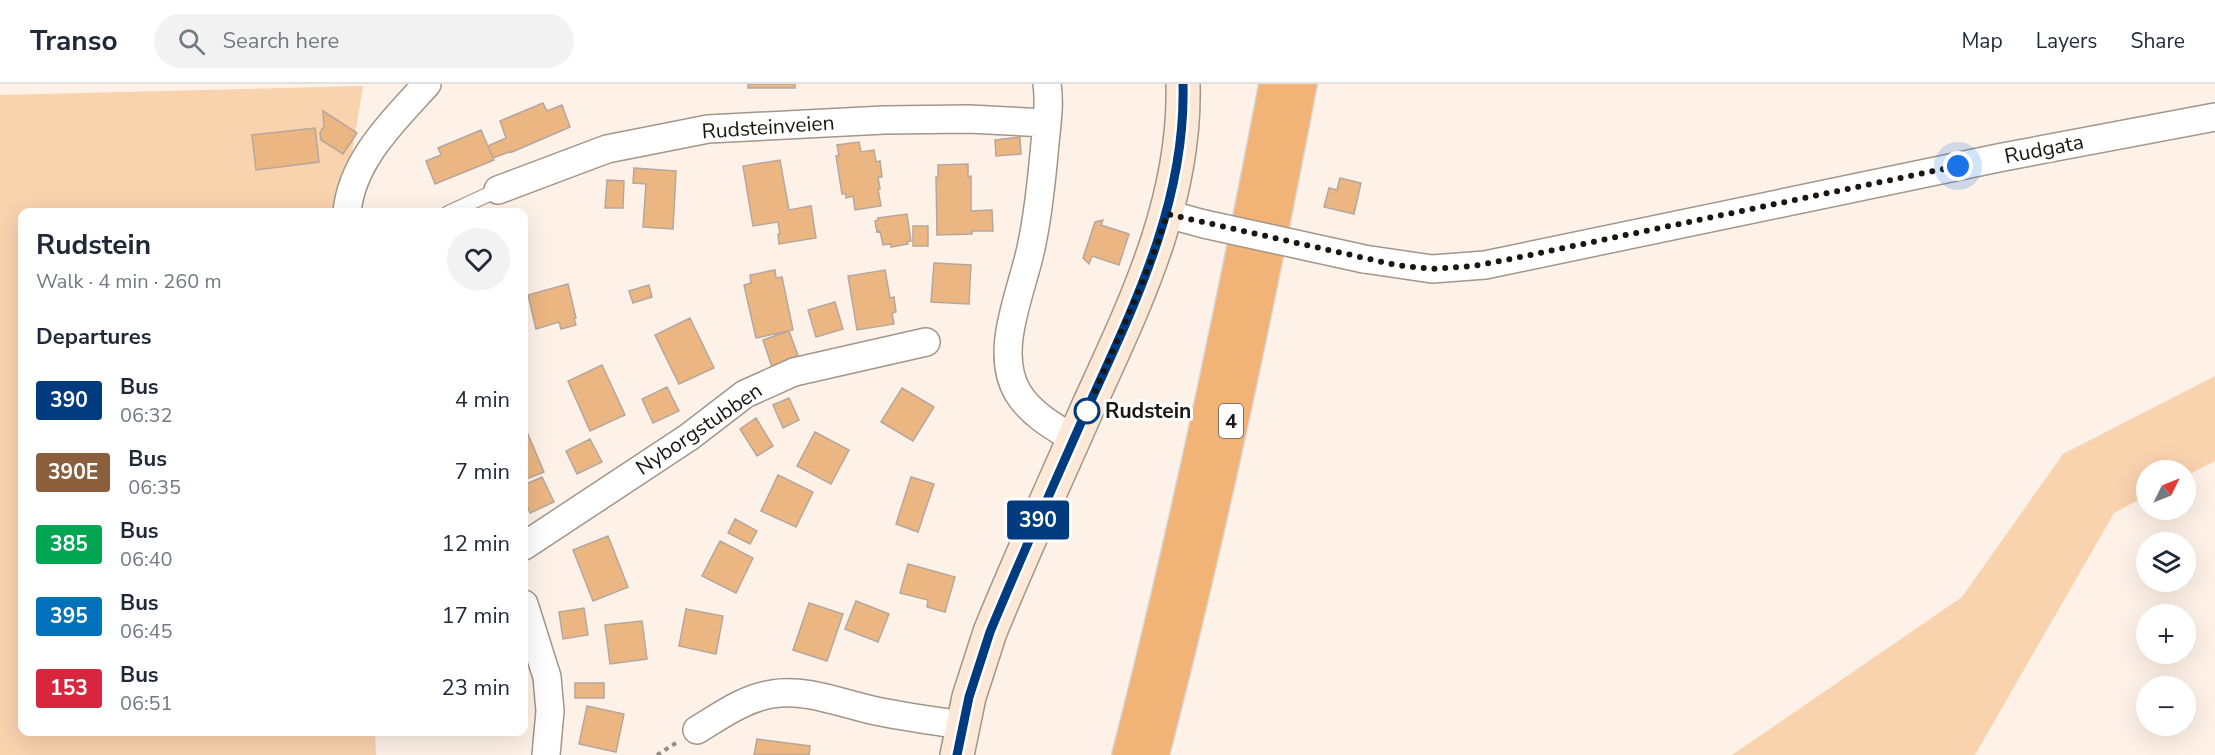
<!DOCTYPE html>
<html lang="en">
<head>
<meta charset="utf-8">
<style>
  :root { --surface:#fff; --page:#f2f2f3; --text:#1f2937; --muted:#747a83; --line:#e0e1e3 }
  body { margin:0; font-family:"Nunito Sans",sans-serif; background:var(--page); color:var(--text); height:100vh; display:flex; flex-direction:column; font-size:22px; white-space:nowrap }
  * { box-sizing:border-box; margin:0 }
  p { font-size:20px; color:var(--muted) }
  .icon { flex:none; width:33px; height:33px; fill:none; stroke:currentColor; stroke-width:2; stroke-linecap:round; stroke-linejoin:round }
  .map { position:relative; flex:1; overflow:hidden }
  .side { position:absolute; left:18px; top:124px; width:510px; height:528px; display:flex; flex-direction:column; background:var(--surface); border-radius:12px; box-shadow:0 6px 24px #0002 }
  .side>* { flex:none }
  .badge { padding:0 12px; border-radius:4px; font-size:21px; line-height:39px }
  .needle { width:39px; rotate:47deg }
  .buttons { position:absolute; left:2136px; top:376px; display:grid; gap:12px }
  .buttons a { display:grid; place-items:center; width:60px; height:60px; border-radius:50%; background:var(--surface); box-shadow:0 6px 24px #0002; font-size:30px }
  .you { position:absolute; width:30px; height:30px; margin:-15px; border:4px solid #fff; border-radius:50%; background:#1a73e8; box-shadow:0 0 0 9px #1a73e833 }
  .map>.badge { position:absolute; translate:-50% -50%; box-shadow:0 0 0 3px #fff }
  h2 { padding:0 18px; font-size:22px; line-height:54px }
  .round { display:grid; place-items:center; flex:none; width:63px; height:63px; border-radius:32px; background:var(--page) }
  .summary { display:flex; align-items:center; justify-content:space-between; height:102px; padding:0 18px }
  h1 { font-size:28px; font-weight:700; line-height:45px }
  ul { padding:0; list-style:none }
  li { display:flex; align-items:center; gap:18px; height:72px; padding:0 18px }
  li div { flex:1 }
  li b { display:block; font-size:22px }
  li em { font-style:normal }
  li .badge { min-width:66px; font-weight:700; text-align:center }
  header { display:flex; align-items:center; gap:36px; box-sizing:border-box; height:84px; padding:0 30px; background:var(--surface); border-bottom:2px solid var(--line) }
  header strong { font-size:28px }
  nav { display:flex; gap:33px; margin-inline-start:auto; font-size:21px }
  .search { width:420px; height:54px; background:var(--page); display:flex; align-items:center; gap:15px; box-sizing:border-box; padding:0 21px; border-radius:33px; color:var(--muted); font-size:22px }
  .map>svg:first-child { display:block }
  .green { fill:#f9d2ae }
  .building { fill:#ecb683; stroke:#b5a79b; stroke-width:1.5 }
  .lines { fill:none; stroke-linecap:round; stroke-linejoin:round }
  .lane-casing { stroke:#a29589; stroke-width:16 }
  .street-casing { stroke:#a29589; stroke-width:30 }
  .secondary-casing { stroke:#a29589; stroke-width:36 }
  .highway-casing { stroke:#d6d5d4; stroke-width:36 }
  .path { stroke:#968d86; stroke-width:4; stroke-dasharray:4.5 4.5; stroke-linecap:butt }
  .lane { stroke:#fff; stroke-width:14 }
  .street { stroke:#fff; stroke-width:27 }
  .secondary { stroke:#fbe8d6; stroke-width:33 }
  .highway { stroke:#f2b377; stroke-width:33 }
  .street-bridge-casing { stroke:#a29589; stroke-width:30; stroke-linecap:butt }
  .street-bridge { stroke:#fff; stroke-width:27 }
  .line-casing { stroke:#fff; stroke-width:14 }
  .line { stroke:#003b80; stroke-width:9 }
  .walk { stroke:#1b1611; stroke-width:6; stroke-dasharray:0 10.8 }
  .stop-dot { fill:#fff; stroke:#003b80; stroke-width:3 }
  .labels { text-anchor:middle; stroke-width:6; stroke-linejoin:round; paint-order:stroke }
  .shield { fill:#fff; stroke:#5f5c58; stroke-width:1.5 }
  .shield-label { font-size:20px; font-weight:bold; fill:#1b1611 }
  .street-label { font-size:21px; fill:#1b1611; stroke:#fff }
  .stop-label { font-size:21px; font-weight:bold; fill:#1b1611; stroke:#fff; text-anchor:start }
</style>
</head>
<body>
<header>
<strong>Transo</strong>
<div class="search"><svg class="icon" aria-label="search" viewBox="0 0 24 24"><circle cx="10" cy="10" r="6"/><path d="M15 15l6 6"/></svg>Search here</div>
<nav><a>Map</a><a>Layers</a><a>Share</a></nav>
</header>
<div class="map">
<svg width="2215" height="671" viewBox="0 0 2215 671">
  <rect width="100%" height="100%" fill="#fef2e8"/>
  <path class="green" d="M 363,2 L 342,129 L 22,129 L 22,648 L 375,648 L 376,671 L 0,671 L 0,11 Z
    M 2215,292 L 2215,377 L 2186,392 L 2186,387 L 2146,387 L 2146,412 L 2114,429 L 1975,671 L 1732,671 L 1962,513 L 2063,370 Z"/>
  <path class="building" d="M 748,0 L 795,0 L 795,4 L 748,4 Z
    M 543,19 L 547,27 L 562,21 L 570,43 L 512,68 L 512,67 L 493,74 L 488,62 L 506,54 L 500,37 Z
    M 323,27 L 357,49 L 343,70 L 321,56 L 320,49 L 324,42 Z
    M 315,44 L 319,78 L 256,86 L 252,51 Z
    M 481,46 L 494,76 L 435,100 L 426,77 L 441,71 L 438,64 Z
    M 1020,53 L 1021,70 L 996,72 L 995,56 Z
    M 859,58 L 861,68 L 874,66 L 876,78 L 880,77 L 882,93 L 878,93 L 880,105 L 878,105 L 881,122 L 855,126 L 853,112 L 846,114 L 846,110 L 842,110 L 836,72 L 839,71 L 837,61 Z
    M 780,76 L 789,126 L 811,122 L 816,154 L 779,160 L 778,150 L 780,150 L 778,138 L 753,142 L 743,82 Z
    M 968,80 L 968,93 L 971,92 L 971,127 L 992,126 L 993,147 L 972,147 L 972,150 L 937,151 L 936,93 L 938,93 L 938,81 Z
    M 634,84 L 676,87 L 673,145 L 643,143 L 646,100 L 633,99 Z
    M 1340,94 L 1361,99 L 1354,130 L 1324,123 L 1329,104 L 1337,106 Z
    M 607,96 L 624,97 L 623,124 L 605,124 Z
    M 907,130 L 911,157 L 907,158 L 908,160 L 891,163 L 891,160 L 883,161 L 880,147 L 877,148 L 875,137 L 878,136 L 878,134 Z
    M 1103,136 L 1101,141 L 1129,150 L 1119,181 L 1092,172 L 1089,180 L 1083,174 L 1095,138 Z
    M 913,142 L 928,142 L 928,162 L 913,162 Z
    M 934,179 L 971,181 L 969,220 L 931,218 Z
    M 775,186 L 776,194 L 782,193 L 793,246 L 756,254 L 744,201 L 751,199 L 750,191 Z
    M 885,186 L 890,214 L 894,213 L 896,228 L 892,229 L 894,240 L 857,246 L 848,192 Z
    M 568,200 L 576,234 L 574,234 L 576,241 L 561,245 L 559,238 L 536,245 L 528,211 Z
    M 649,201 L 652,213 L 633,219 L 629,207 Z
    M 835,218 L 843,245 L 816,253 L 808,226 Z
    M 690,234 L 714,284 L 679,300 L 655,251 Z
    M 789,247 L 799,274 L 772,283 L 763,256 Z
    M 602,281 L 625,331 L 590,347 L 568,297 Z
    M 667,303 L 679,327 L 653,339 L 642,315 Z
    M 902,304 L 934,323 L 913,357 L 881,338 Z
    M 789,314 L 799,336 L 783,344 L 773,321 Z
    M 756,334 L 773,362 L 757,372 L 740,345 Z
    M 524,341 L 544,388 L 524,396 Z
    M 815,348 L 849,366 L 831,400 L 797,382 Z
    M 590,355 L 602,378 L 577,390 L 566,367 Z
    M 778,391 L 813,408 L 796,443 L 761,427 Z
    M 542,393 L 554,418 L 530,429 L 524,414 L 524,401 Z
    M 911,393 L 934,400 L 918,448 L 896,440 Z
    M 735,435 L 757,447 L 750,460 L 728,449 Z
    M 608,452 L 628,503 L 593,517 L 573,466 Z
    M 720,457 L 753,474 L 736,509 L 702,492 Z
    M 908,480 L 955,493 L 945,528 L 927,523 L 928,516 L 900,509 Z
    M 856,517 L 889,530 L 878,558 L 845,545 Z
    M 809,519 L 843,530 L 827,577 L 793,566 Z
    M 584,524 L 588,551 L 563,555 L 559,528 Z
    M 686,525 L 723,532 L 716,570 L 679,562 Z
    M 642,537 L 647,575 L 610,580 L 605,541 Z
    M 575,599 L 604,599 L 604,614 L 575,614 Z
    M 587,622 L 624,630 L 616,668 L 579,660 Z
    M 757,655 L 810,662 L 809,671 L 754,671 Z"/>
  <g class="lines">
    <g class="lane-casing">
      <path id="lane" d="M 448,129 L 498,106"/>
    </g>
    <g class="street-casing">
      <path id="street" d="M 1047,0 C 1050,20 1047,39 1045,59 C 1042,93 1039,126 1032,159 C 1024,204 992,266 1018,309 C 1031,330 1054,343 1074,355
        M 498,106 L 607,65 L 708,45 L 884,36 L 969,35 L 1047,39
        M 347,129 C 351,77 394,36 427,0
        M 1167,130 L 1204,140
        M 1364,175 L 1432,185 L 1485,181 L 2003,73 L 2215,33
        M 524,462 L 689,353 L 745,310 L 794,288 L 926,258
        M 524,520 L 547,593 L 550,627 L 546,671
        M 697,646 C 720,632 745,614 772,610 C 807,604 842,620 876,627 C 905,633 934,637 963,641"/>
    </g>
    <g class="secondary-casing">
      <path id="secondary" d="M 957,671 L 969,613 L 990,548 C 1021,472 1055,398 1088,323 C 1135,220 1186,117 1183,0"/>
    </g>
    <g class="highway-casing">
      <path id="highway" d="M 1129,671 C 1186,450 1233,225 1276,0
        M 1152,671 C 1210,449 1257,225 1300,0"/>
    </g>
    <path class="path" d="M 657,671 L 676,659"/>
    <use href="#lane" class="lane"/>
    <use href="#street" class="street"/>
    <use href="#secondary" class="secondary"/>
    <use href="#highway" class="highway"/>
    <g class="street-bridge-casing">
      <path id="street-bridge" d="M 1204,140 L 1364,175"/>
    </g>
    <use href="#street-bridge" class="street-bridge"/>
  </g>
  <g class="lines">
    <g class="line-casing">
      <path id="line" d="M 957,671 L 969,613 L 990,548 C 1021,473 1055,398 1088,323 C 1135,220 1186,117 1183,0"/>
    </g>
    <use href="#line" class="line"/>
    <path class="walk" d="M 1087,327 C 1114,261 1146,198 1167,130 L 1396,181 L 1432,185 L 1473,182 L 1506,176 L 1958,82"/>
  </g>
  <circle class="stop-dot" cx="1087" cy="327" r="12"/>
  <g class="labels">
    <rect class="shield" x="1219" y="320" width="24" height="34" rx="4.5"/>
    <g class="shield-label">
      <text x="1231" y="344">4</text>
    </g>
    <g class="street-label">
      <text transform="translate(768 43) rotate(-4)" y="7">Rudsteinveien</text>
      <text transform="translate(2044 65) rotate(-11)" y="7">Rudgata</text>
      <text transform="translate(699 345) rotate(-34)" y="7">Nyborgstubben</text>
    </g>
    <g class="stop-label">
      <text x="1105" y="334">Rudstein</text>
    </g>
  </g>
</svg>
<div class="buttons">
<a><svg class="needle" viewBox="-14 -14 28 28"><path d="M0-13l5 13h-10z" fill="#e53935"/><path d="M0 13l5-13h-10z" fill="#747a83"/></svg></a>
<a><svg class="icon" aria-label="layers" viewBox="0 0 24 24"><path d="M12 4l9 5-9 5-9-5zM3 14l9 5 9-5"/></svg></a>
<a>+</a>
<a>−</a>
</div>
<div class="you" style="left:1958px;top:82px"></div>
<b class="badge" style="left:1038px;top:436px;background:#003b80;color:#fff">390</b>
<section class="side">
<div class="summary"><div><h1>Rudstein</h1><p>Walk · 4 min · 260 m</p></div><a class="round"><svg class="icon" aria-label="heart" viewBox="0 0 24 24"><path d="M12 20l-8-8c-3-5 5-10 8-4 3-6 11-1 8 4z"/></svg></a></div>
<h2>Departures</h2>
<ul>
<li><span class="badge" style="background:#003b80;color:#fff">390</span><div><b>Bus</b><p>06:32</p></div><em>4 min</em></li>
<li><span class="badge" style="background:#8b5e3c;color:#fff">390E</span><div><b>Bus</b><p>06:35</p></div><em>7 min</em></li>
<li><span class="badge" style="background:#00a651;color:#fff">385</span><div><b>Bus</b><p>06:40</p></div><em>12 min</em></li>
<li><span class="badge" style="background:#0072bc;color:#fff">395</span><div><b>Bus</b><p>06:45</p></div><em>17 min</em></li>
<li><span class="badge" style="background:#d7263d;color:#fff">153</span><div><b>Bus</b><p>06:51</p></div><em>23 min</em></li>
</ul>
</section>
</div>
</body>
</html>
